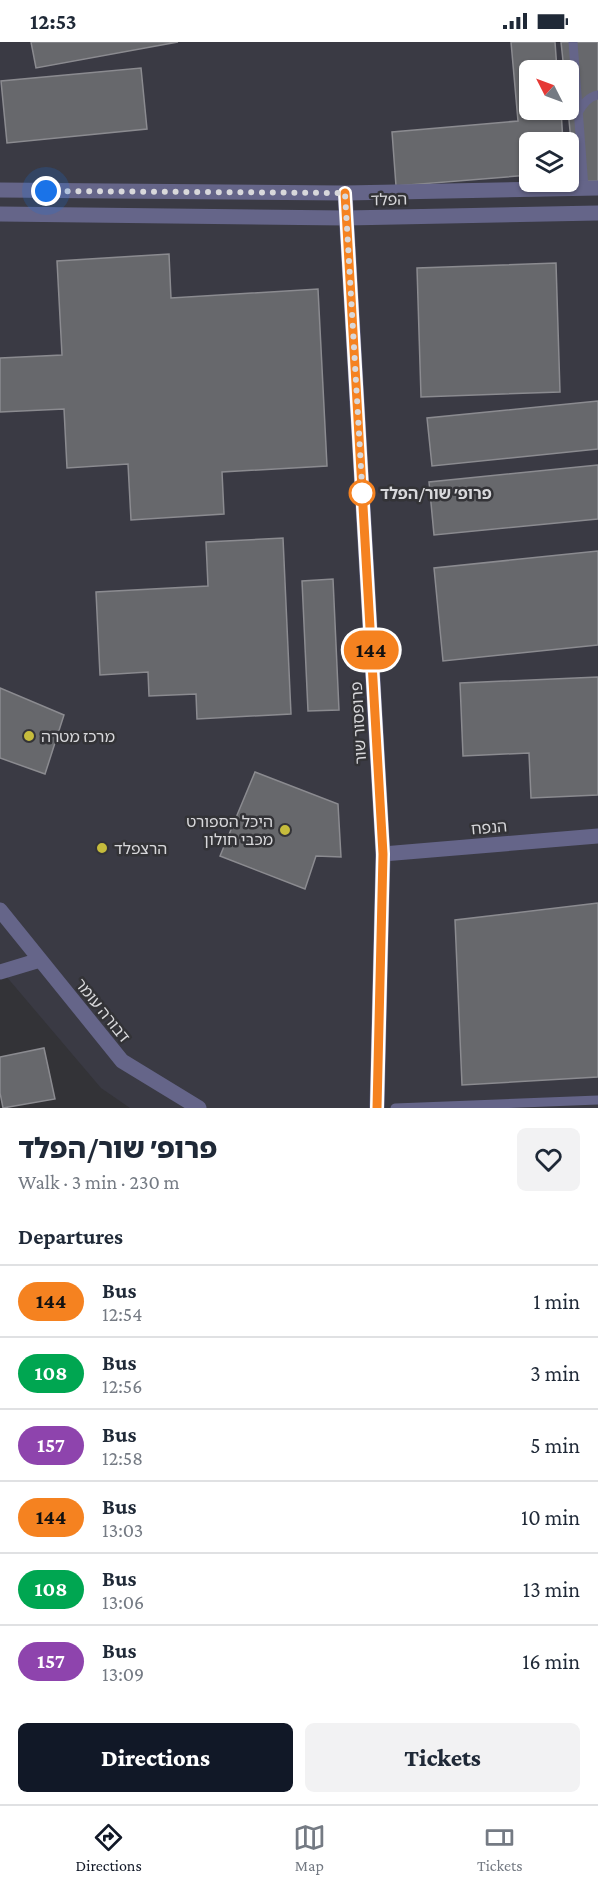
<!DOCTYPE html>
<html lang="en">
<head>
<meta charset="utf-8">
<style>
  :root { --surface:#fff; --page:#f2f2f3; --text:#1f2937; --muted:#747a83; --line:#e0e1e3; --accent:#111827 }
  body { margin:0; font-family:"Crimson Pro","Noto Sans Hebrew",serif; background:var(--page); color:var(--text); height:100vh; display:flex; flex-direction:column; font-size:22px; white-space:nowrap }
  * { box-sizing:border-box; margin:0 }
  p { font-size:20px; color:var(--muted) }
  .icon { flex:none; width:33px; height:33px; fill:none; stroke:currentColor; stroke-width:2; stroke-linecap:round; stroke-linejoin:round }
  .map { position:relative; height:1066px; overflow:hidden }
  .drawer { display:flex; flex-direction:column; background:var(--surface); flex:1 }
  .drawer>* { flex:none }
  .badge { padding:0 12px; border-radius:20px; font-size:21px; line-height:39px }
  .needle { width:39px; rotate:312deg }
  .fabs { position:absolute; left:519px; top:18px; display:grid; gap:12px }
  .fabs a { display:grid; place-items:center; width:60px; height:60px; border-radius:9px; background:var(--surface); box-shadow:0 2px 4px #0004; font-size:30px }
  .you { position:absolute; width:30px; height:30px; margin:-15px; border:4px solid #fff; border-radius:50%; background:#1a73e8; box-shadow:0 0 0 9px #1a73e833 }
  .map>.badge { position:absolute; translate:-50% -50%; box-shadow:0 0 0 3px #fff }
  h2 { padding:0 18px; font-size:22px; line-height:54px }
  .round { display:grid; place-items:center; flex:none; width:63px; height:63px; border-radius:9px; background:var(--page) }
  .overview { display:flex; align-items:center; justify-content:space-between; height:102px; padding:0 18px }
  h1 { font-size:28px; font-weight:800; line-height:45px }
  .action { display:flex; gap:12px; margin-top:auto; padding:12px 18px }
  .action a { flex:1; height:69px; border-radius:9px; background:var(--accent); color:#fff; font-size:24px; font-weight:800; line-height:69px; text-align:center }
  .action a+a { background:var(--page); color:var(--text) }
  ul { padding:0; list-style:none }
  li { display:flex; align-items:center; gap:18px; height:72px; padding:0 18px; border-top:2px solid var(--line) }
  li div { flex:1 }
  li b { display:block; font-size:22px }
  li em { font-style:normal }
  li .badge { min-width:66px; font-weight:700; text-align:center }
  .status { display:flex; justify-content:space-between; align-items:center; height:42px; padding:0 30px; background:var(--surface); direction:ltr }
  .status svg { height:16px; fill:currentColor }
  .tab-bar { display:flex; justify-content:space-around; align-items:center; height:84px; border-top:2px solid var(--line); background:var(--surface); font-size:16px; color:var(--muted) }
  .tab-bar a { display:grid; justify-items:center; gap:3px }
  .tab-bar .selected { color:var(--accent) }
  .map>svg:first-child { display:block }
  .built { fill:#3a3a44; fill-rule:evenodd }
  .building { fill:#67686c; stroke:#8b8b90; stroke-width:1.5 }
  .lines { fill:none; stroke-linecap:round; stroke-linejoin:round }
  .service { stroke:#656589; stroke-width:9 }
  .minor { stroke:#656589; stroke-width:15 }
  .tertiary { stroke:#656589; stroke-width:15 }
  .line-casing { stroke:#fff; stroke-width:14 }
  .line { stroke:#f58220; stroke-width:9 }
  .walk { stroke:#d8d8db; stroke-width:6; stroke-dasharray:0 10.8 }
  .stop-dot { fill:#fff; stroke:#f58220; stroke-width:3 }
  .poi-dot { fill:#c6bc3c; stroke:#333337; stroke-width:2 }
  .labels { text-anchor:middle; stroke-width:5; stroke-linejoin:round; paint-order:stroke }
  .street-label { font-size:16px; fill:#d8d8db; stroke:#333337 }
  .stop-label { font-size:16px; font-weight:bold; fill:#d8d8db; stroke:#333337; text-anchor:start }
  .poi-label { font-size:16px; fill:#d8d8db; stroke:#333337; text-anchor:start }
</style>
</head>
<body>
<div class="status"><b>12:53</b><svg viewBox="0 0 49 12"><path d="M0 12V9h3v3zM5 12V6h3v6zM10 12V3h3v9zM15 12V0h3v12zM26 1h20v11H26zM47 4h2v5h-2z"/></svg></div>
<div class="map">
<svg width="598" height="1066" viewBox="0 0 598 1066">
  <rect width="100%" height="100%" fill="#333337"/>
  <path class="built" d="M 0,0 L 598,0 L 598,1066 L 130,1066 L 101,1046 L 0,927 ZM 530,28 L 568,28 L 568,68 L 530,68 ZM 530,100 L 568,100 L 568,140 L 530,140 Z"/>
  <path class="building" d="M 31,0 L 178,0 L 36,26 Z
    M 511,0 L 555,0 L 557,28 L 530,28 L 530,68 L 561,68 L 563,100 L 530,100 L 530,133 L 396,144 L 392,90 L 518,79 Z
    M 561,0 L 598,0 L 598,139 L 575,140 L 568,68 L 568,28 L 564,28 Z
    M 141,26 L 147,87 L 7,101 L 1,39 Z
    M 169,212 L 171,256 L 318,247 L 327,424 L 222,430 L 224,472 L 131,478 L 128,422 L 67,426 L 64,367 L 0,370 L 0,316 L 62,313 L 57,219 Z
    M 556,221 L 560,350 L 421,355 L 417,226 Z
    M 598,359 L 598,407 L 432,424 L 427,376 Z
    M 598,423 L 598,477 L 434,493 L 429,440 Z
    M 283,496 L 291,672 L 197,677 L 196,652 L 149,654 L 148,630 L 100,633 L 96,550 L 208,544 L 206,500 Z
    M 598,509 L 598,603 L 443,619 L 434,526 Z
    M 333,537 L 339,668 L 308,669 L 302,539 Z
    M 598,635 L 598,753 L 531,756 L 529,711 L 463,714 L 460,641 Z
    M 0,646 L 64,673 L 45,732 L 0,716 Z
    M 255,730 L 338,762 L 341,815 L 316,814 L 305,847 L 220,814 Z
    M 598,861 L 598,1035 L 462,1043 L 455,878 Z
    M 44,1006 L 55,1057 L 3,1066 L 0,1051 L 0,1015 Z"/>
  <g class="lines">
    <path class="service" d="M 573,0 L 584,146
      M 578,71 C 583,62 588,55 598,53
      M 395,1066 L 598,1058"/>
    <path class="minor" d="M 383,812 L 598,794
      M 0,868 L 122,1019 L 199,1066
      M 0,930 L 40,918"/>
    <path class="tertiary" d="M 0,148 L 345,151 L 598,146
      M 345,151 L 383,812 L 377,1066
      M 0,172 L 346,176 L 598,171"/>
  </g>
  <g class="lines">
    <g class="line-casing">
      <path id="line" d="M 345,151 L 383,812 L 377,1066"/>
    </g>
    <use href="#line" class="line"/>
    <path class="walk" d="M 46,149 L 345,151 L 363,460 L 362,451"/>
  </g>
  <circle class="stop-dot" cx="362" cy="451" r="12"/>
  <g class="poi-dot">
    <circle cx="29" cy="694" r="6"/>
    <circle cx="285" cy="788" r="6"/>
    <circle cx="102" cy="806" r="6"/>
  </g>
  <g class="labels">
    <g class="street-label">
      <text transform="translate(389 157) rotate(-1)" y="6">הפלד</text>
      <text transform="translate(358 681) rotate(-93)" y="6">פרופסור שור</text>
      <text transform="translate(489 785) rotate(-5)" y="6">הנפח</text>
      <text transform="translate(103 968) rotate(51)" y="6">דבורה עומר</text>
    </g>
    <g class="stop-label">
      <text x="380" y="457">פרופ׳ שור/הפלד</text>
    </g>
    <g class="poi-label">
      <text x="41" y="700">מרכז מטרה</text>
      <text x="273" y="785" text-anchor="end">היכל הספורט<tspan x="273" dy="18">מכבי חולון</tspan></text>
      <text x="114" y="812">הרצפלד</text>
    </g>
  </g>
</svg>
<div class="fabs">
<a><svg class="needle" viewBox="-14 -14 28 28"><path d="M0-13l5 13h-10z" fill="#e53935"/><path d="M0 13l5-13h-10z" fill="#747a83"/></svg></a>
<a><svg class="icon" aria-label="layers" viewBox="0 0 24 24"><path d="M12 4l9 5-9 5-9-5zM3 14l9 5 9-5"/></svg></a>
</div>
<div class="you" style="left:46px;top:149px"></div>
<b class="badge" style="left:371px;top:608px;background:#f58220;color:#111">144</b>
</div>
<section class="drawer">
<div class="overview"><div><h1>פרופ׳ שור/הפלד</h1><p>Walk · 3 min · 230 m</p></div><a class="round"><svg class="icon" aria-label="heart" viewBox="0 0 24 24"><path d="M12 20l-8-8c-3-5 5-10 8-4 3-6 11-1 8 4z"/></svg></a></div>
<h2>Departures</h2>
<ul>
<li><span class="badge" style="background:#f58220;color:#111">144</span><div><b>Bus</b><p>12:54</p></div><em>1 min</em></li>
<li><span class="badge" style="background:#00a651;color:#fff">108</span><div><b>Bus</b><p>12:56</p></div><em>3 min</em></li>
<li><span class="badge" style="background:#8e44ad;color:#fff">157</span><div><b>Bus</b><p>12:58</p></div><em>5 min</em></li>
<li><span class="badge" style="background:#f58220;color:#111">144</span><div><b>Bus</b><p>13:03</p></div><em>10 min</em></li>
<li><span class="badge" style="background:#00a651;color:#fff">108</span><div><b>Bus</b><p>13:06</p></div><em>13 min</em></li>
<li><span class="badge" style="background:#8e44ad;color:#fff">157</span><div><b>Bus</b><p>13:09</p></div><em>16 min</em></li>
</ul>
<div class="action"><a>Directions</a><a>Tickets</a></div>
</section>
<nav class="tab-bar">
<a class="selected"><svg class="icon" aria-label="directions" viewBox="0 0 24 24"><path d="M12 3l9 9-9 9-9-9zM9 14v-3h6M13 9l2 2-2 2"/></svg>Directions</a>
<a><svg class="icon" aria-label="map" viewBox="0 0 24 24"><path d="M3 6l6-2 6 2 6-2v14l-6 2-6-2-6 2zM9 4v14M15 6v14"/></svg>Map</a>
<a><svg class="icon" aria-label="tickets" viewBox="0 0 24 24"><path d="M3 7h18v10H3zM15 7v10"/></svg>Tickets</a>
</nav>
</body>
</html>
